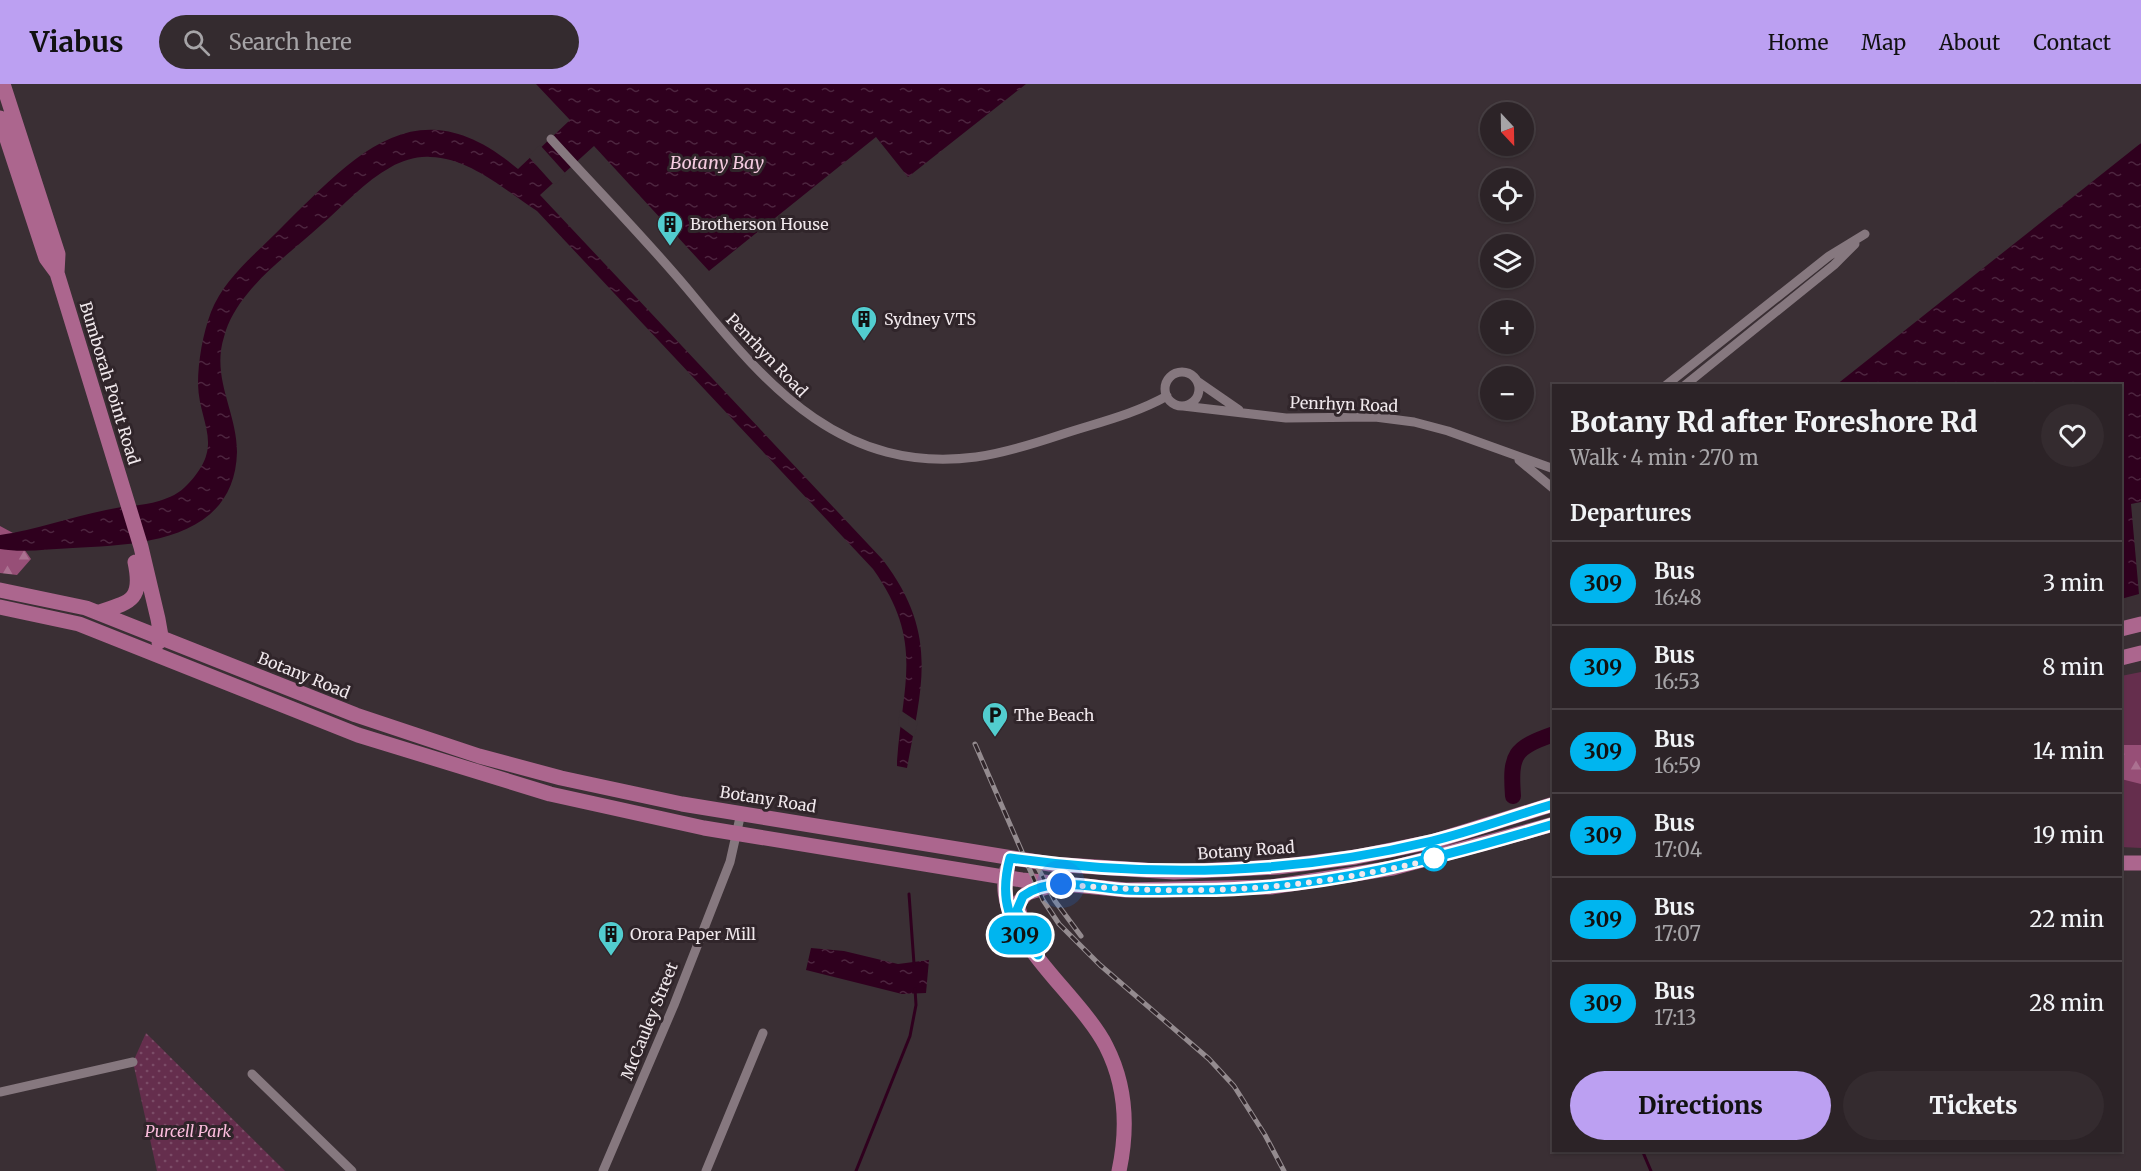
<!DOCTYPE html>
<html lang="en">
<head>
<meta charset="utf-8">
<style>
  :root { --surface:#2c2327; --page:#342b2f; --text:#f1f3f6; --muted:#a6a4a7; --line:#484044; --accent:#bca0f2 }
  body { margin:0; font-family:Merriweather,serif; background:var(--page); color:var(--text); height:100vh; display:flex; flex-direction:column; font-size:22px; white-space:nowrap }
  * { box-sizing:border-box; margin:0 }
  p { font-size:20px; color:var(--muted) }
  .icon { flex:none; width:33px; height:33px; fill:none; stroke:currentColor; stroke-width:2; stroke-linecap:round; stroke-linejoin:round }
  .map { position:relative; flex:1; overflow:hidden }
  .details { position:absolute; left:1552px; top:300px; width:570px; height:768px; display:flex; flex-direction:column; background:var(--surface); border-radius:0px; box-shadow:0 2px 4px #0004,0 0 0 2px var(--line) }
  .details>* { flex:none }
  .badge { padding:0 12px; border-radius:20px; font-size:21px; line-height:39px }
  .needle { width:39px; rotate:158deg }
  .buttons { position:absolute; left:1480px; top:18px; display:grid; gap:12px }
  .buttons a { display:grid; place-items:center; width:54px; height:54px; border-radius:50%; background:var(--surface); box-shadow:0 2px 4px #0004,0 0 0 2px var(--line); font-size:30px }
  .you { position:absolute; width:30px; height:30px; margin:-15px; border:4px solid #fff; border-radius:50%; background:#1a73e8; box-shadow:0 0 0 9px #1a73e833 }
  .map>.badge { position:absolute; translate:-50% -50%; box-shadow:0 0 0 3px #fff }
  h2 { padding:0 18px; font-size:22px; line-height:54px }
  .round { display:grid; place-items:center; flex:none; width:63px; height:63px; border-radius:32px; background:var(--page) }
  .overview { display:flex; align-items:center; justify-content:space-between; height:102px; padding:0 18px }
  h1 { font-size:28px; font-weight:800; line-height:45px }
  .primary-button { display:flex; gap:12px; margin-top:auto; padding:12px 18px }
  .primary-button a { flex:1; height:69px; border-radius:36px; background:var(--accent); color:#111; font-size:24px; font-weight:800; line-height:69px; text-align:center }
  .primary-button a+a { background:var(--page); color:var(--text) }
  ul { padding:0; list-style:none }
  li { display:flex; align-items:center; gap:18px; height:84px; padding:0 18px; border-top:2px solid var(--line) }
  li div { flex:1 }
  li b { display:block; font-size:22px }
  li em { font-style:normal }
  li .badge { min-width:66px; font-weight:700; text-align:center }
  header { display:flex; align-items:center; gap:36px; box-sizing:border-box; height:84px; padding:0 30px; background:var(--accent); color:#111 }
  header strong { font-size:28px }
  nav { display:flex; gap:33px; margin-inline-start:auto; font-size:21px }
  .search { width:420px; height:54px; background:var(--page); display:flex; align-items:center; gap:15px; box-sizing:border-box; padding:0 21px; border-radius:33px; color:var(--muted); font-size:22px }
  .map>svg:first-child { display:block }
  .grass { fill:#652e4d }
  .forest { fill:url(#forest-firs) }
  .park { fill:url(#park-dots) }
  .water { fill:url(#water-ripples) }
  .pier { fill:#3a2f34 }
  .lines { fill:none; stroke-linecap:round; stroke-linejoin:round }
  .stream { stroke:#2f001e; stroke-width:3 }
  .river { stroke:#2f001e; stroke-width:16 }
  .street { stroke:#86787f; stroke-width:9 }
  .primary { stroke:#ac668e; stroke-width:15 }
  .rail-casing { stroke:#948b8f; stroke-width:5 }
  .rail { stroke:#30252a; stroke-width:3; stroke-dasharray:9; stroke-linecap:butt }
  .line-casing { stroke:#fff; stroke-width:14 }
  .line { stroke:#00b5ef; stroke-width:9 }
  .walk { stroke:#f0e8ec; stroke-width:6; stroke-dasharray:0 10.8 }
  .stop-dot { fill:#fff; stroke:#00b5ef; stroke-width:3 }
  .labels { text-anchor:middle; stroke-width:6; stroke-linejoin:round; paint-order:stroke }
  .poi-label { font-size:16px; fill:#f0e8ec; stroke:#30252a; text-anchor:start }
  .street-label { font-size:16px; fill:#f0e8ec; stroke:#30252a }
  .park-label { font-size:16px; font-style:italic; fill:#fcbddd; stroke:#30252a }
  .water-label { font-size:18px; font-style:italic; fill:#f5cbe0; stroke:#30252a }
</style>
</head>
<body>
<header>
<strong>Viabus</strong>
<div class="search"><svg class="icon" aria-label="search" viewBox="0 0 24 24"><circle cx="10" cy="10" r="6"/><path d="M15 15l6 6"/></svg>Search here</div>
<nav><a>Home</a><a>Map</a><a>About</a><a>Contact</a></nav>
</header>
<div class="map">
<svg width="2141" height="1087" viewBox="0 0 2141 1087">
  <defs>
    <pattern id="forest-firs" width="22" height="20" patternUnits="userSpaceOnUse" patternTransform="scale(1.5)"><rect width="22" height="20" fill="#974f77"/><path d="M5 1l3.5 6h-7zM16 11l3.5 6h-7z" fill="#ab7191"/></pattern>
    <pattern id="park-dots" width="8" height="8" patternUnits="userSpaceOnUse" patternTransform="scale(1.5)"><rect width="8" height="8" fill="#652e4d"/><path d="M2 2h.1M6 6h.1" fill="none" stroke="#7b4c67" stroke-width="1.8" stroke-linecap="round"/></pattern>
    <pattern id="water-ripples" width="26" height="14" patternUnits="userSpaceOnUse" patternTransform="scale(1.5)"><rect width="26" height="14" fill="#2f001e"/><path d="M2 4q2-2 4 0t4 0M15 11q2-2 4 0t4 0" fill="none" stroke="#4d253f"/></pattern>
  </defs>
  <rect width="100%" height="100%" fill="#3a2f34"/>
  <path class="grass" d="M 2141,588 L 2141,764 L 2121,763 L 2121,592 Z"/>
  <path class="forest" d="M 0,442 L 13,449 L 31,475 L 17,491 L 0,489 Z
    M 2121,661 L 2141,661 L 2141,700 L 2121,695 Z"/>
  <path class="park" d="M 146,949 L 285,1087 L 157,1087 L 133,978 Z"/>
  <path class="water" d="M 536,0 L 1026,0 L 908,93 L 876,53 L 709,187 L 594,62 L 540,111 L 883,476 C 939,550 922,601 907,684 L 897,682 L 897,677 C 903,597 924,557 873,485 L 537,127 C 505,106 470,74 430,73 C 417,72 402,77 391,83 C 365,97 343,122 321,141 C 297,163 268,184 248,209 C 237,222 228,237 224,253 C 211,294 237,328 237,368 C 235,457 138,461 73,464 C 49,465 23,469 0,465 L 0,451 C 36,446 70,433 106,426 C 123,422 142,422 159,417 C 169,414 180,409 187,401 C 226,361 199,341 198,300 C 198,277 203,249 211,228 C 224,194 258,168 283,142 C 357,69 418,0 518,85 L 570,36 Z
    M 2141,59 L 2141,418 L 2131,420 L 2139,510 L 2121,515 L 2121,302 L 1836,301 Z
    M 811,864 L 844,867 L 898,880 L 929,876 L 926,909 L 902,910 L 806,886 Z"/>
  <path class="pier" d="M 540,61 L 566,90 L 554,101 L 528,72 Z
    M 900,626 L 918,638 L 914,653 L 898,641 Z"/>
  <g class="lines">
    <path class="stream" d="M 909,810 L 914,880
      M 1642,1066 L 1651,1087
      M 856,1087 L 910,952 L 916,921 L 915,905"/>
    <path class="river" d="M 1513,712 C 1510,670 1514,664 1554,650"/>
    <path class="street" d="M 551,55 C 599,108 650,159 695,214 C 770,305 844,390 976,373 C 1005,369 1033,360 1060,351 C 1096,339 1133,331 1167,312
      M1165 305a17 17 0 1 1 34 0a17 17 0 1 1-34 0Z
      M 1197,297 L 1239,326
      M 1665,302 L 1829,172 L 1865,150
      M 1684,302 L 1834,181 L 1855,160
      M 1183,322 L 1286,334 L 1375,333 L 1414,338 L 1448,347 L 1554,385
      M 1519,376 L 1554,405
      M 252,990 L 352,1087
      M 0,1008 L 133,978
      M 603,1087 L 674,921 L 730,778 L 741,729
      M 706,1087 L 763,949"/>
    <path class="primary" d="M 3,0 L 58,170 L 57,189
      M 0,34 L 46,174 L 57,189 L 141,463 L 158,535 L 161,552 L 159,558
      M 0,506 L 86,524 L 356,631 L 479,672 L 561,694 L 682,720 L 1050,780 L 1174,788 L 1278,783 L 1356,773 L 1435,757 L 1554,720
      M 0,523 L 79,540 L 358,651 L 550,710 L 704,744 L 1022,796 L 1126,806 L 1271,803 L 1393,784 L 1554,740
      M 99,528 C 131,518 143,516 135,478
      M 2121,545 L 2141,540
      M 2121,574 L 2141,569
      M 2121,779 L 2141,779
      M 1007,785 C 989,846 1080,910 1106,962 C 1126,1001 1128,1045 1119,1087
      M 1022,837 L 1017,820 L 1027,809 L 1050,802"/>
    <g class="rail-casing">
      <path id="rail" d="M 975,660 L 1043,816 L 1059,840 L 1100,881 L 1209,975 L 1234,1002 L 1265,1051 L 1284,1087
        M 1034,776 L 1055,817 L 1081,852"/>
    </g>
    <use href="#rail" class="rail"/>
  </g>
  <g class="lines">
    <g class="line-casing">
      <path id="line" d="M 1554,720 C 1513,732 1473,747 1432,757 C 1292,791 1152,794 1010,774 C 999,815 1008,841 1038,871 L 1034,858 L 1017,826 L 1023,812 C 1051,791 1093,804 1125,806 C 1149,807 1174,806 1198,806 C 1321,806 1437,775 1554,740"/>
    </g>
    <use href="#line" class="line"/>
    <path class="walk" d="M 1061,800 C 1162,810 1263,809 1362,790 C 1386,785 1411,782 1434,774"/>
  </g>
  <defs>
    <g id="building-pin" transform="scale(1.35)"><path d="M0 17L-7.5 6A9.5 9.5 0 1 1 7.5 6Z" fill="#52cdcf" stroke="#30252a"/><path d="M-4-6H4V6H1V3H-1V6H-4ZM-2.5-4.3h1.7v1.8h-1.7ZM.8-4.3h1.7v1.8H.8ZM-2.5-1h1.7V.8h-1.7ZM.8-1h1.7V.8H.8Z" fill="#111"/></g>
    <g id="parking-pin" transform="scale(1.35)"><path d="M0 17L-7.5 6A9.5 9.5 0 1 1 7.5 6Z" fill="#52cdcf" stroke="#30252a"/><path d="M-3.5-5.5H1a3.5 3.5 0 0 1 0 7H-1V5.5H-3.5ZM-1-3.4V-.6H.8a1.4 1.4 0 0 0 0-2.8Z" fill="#111"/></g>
  </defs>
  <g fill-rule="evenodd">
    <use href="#building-pin" x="670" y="140"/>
    <use href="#building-pin" x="864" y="235"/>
    <use href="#parking-pin" x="995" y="631"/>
    <use href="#building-pin" x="611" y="850"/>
  </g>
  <circle class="stop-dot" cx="1434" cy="774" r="12"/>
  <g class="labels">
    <g class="poi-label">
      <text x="690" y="146">Brotherson House</text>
      <text x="884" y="241">Sydney VTS</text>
      <text x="1014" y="637">The Beach</text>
      <text x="630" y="856">Orora Paper Mill</text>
    </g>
    <g class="street-label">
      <text transform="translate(767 271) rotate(46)" y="6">Penrhyn Road</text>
      <text transform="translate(110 299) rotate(73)" y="6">Bumborah Point Road</text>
      <text transform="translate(1344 320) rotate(2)" y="6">Penrhyn Road</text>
      <text transform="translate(304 591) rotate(22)" y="6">Botany Road</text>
      <text transform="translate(768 715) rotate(9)" y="6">Botany Road</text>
      <text transform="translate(1246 766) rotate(-4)" y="6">Botany Road</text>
      <text transform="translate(649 937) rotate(-68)" y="6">McCauley Street</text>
    </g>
    <g class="park-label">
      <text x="188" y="1053">Purcell Park</text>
    </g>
    <g class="water-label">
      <text x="717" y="85">Botany Bay</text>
    </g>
  </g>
</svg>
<div class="buttons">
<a><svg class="needle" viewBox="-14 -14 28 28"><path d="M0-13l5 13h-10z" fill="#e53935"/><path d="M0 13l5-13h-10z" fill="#a6a4a7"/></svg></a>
<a><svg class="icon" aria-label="locate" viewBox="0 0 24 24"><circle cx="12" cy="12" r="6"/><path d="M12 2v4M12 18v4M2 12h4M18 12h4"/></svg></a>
<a><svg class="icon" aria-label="layers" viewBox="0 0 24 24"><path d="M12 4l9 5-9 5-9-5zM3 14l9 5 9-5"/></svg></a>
<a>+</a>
<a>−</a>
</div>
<div class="you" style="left:1061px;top:800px"></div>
<b class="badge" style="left:1020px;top:851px;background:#00b5ef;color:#111">309</b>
<section class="details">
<div class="overview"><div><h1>Botany Rd after Foreshore Rd</h1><p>Walk · 4 min · 270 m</p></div><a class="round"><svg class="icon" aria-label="heart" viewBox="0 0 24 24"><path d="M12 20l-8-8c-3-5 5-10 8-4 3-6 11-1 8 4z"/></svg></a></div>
<h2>Departures</h2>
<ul>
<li><span class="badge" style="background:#00b5ef;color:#111">309</span><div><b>Bus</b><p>16:48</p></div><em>3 min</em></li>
<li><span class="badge" style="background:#00b5ef;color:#111">309</span><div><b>Bus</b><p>16:53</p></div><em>8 min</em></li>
<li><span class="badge" style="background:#00b5ef;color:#111">309</span><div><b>Bus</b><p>16:59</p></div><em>14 min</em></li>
<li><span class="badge" style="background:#00b5ef;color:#111">309</span><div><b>Bus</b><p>17:04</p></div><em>19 min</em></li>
<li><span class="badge" style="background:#00b5ef;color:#111">309</span><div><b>Bus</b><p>17:07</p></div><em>22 min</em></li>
<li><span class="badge" style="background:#00b5ef;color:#111">309</span><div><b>Bus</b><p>17:13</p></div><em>28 min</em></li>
</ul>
<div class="primary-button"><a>Directions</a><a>Tickets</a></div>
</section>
</div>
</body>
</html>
